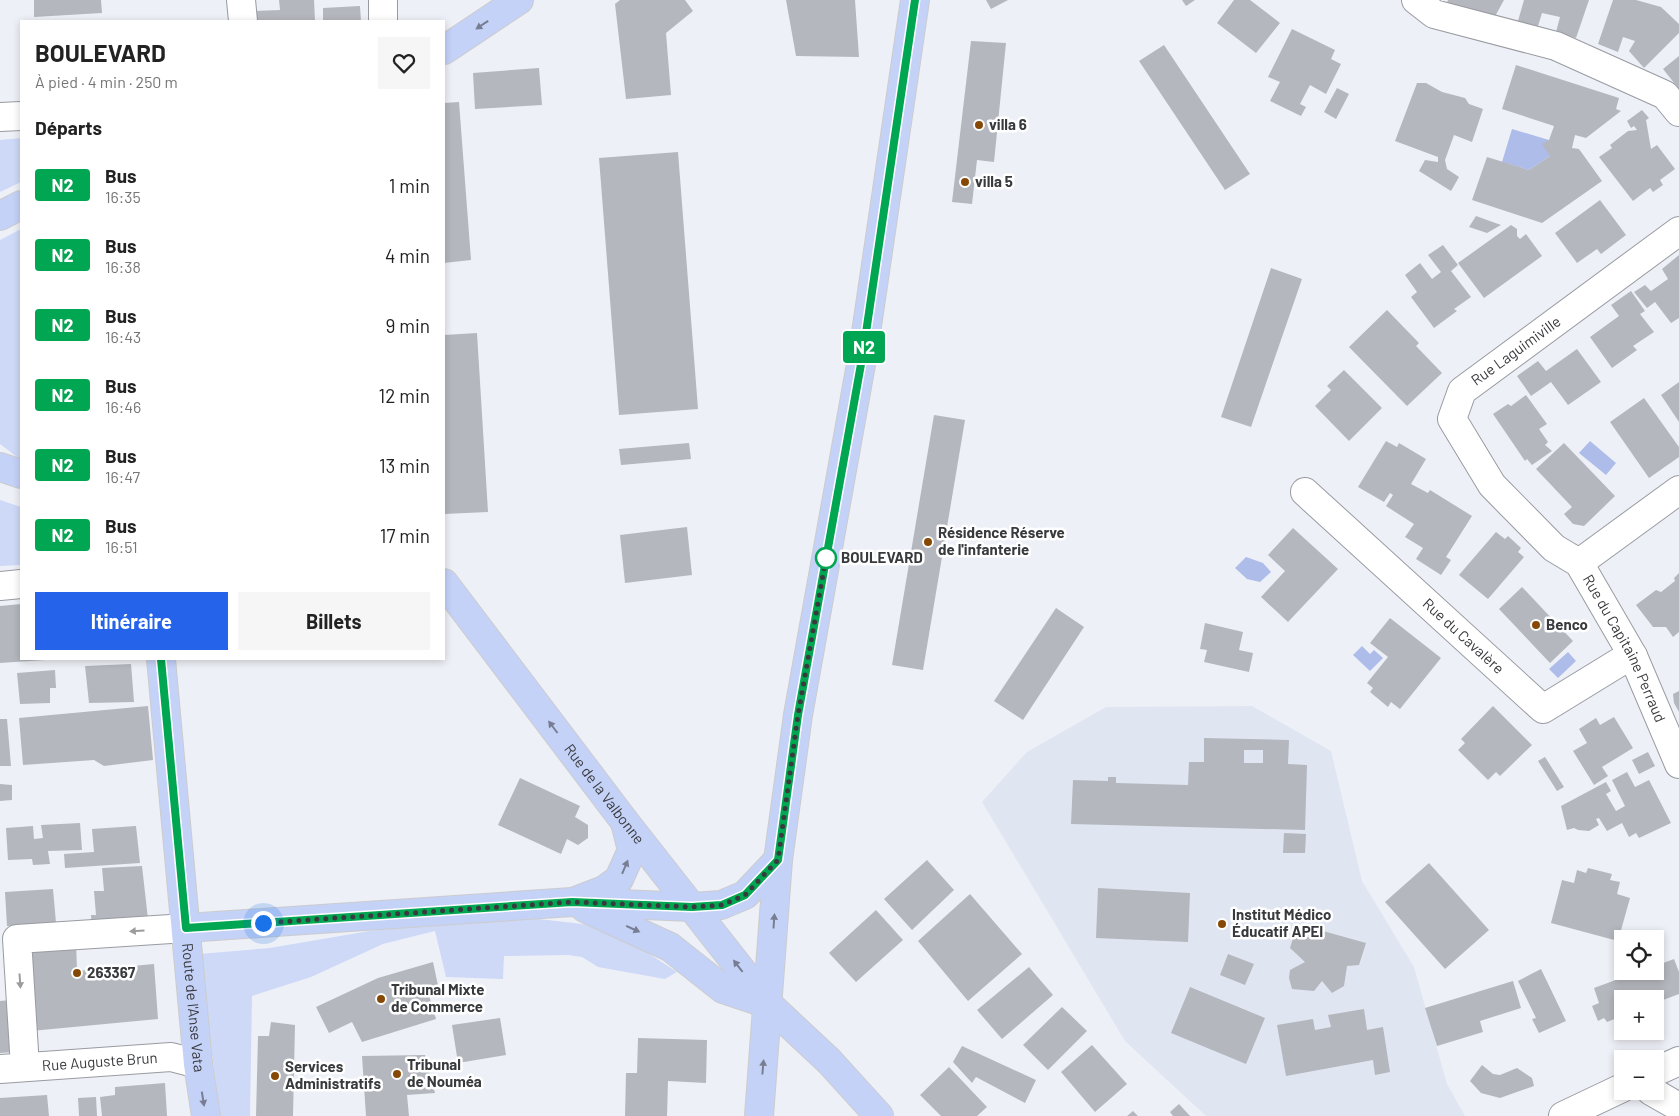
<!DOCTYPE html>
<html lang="fr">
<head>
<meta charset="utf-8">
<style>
  :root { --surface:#fff; --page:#f6f6f6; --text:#222; --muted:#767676; --accent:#2563eb }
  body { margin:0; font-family:Barlow,sans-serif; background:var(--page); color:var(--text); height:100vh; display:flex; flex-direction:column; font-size:19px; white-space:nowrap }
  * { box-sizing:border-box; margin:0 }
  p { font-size:16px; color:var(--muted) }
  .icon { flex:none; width:28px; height:28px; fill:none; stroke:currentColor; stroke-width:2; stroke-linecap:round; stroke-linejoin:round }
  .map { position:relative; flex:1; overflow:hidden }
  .drawer { position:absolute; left:20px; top:20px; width:425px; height:640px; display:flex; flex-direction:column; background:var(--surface); border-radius:0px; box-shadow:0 2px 8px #0003 }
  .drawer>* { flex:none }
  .badge { padding:0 10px; border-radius:4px; font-size:18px; line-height:32px }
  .controls { position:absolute; left:1614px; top:930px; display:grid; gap:10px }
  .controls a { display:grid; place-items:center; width:50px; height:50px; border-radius:0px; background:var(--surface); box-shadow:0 2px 8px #0003; font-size:25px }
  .you { position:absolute; width:25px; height:25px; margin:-12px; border:4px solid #fff; border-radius:50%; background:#1a73e8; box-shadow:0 0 0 8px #1a73e833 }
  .map>.badge { position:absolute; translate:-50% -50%; box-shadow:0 0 0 2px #fff }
  h2 { padding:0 15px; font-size:19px; line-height:45px }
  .round { display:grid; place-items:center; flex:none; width:52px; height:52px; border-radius:0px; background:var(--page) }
  .headline { display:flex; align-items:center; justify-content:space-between; height:85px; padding:0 15px }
  h1 { font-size:24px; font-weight:700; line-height:38px }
  .cta { display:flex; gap:10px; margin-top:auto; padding:10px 15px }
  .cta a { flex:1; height:58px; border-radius:0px; background:var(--accent); color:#fff; font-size:20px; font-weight:700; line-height:58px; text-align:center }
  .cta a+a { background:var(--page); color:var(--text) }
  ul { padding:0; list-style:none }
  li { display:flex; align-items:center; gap:15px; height:70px; padding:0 15px }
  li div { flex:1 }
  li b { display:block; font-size:19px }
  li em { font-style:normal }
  li .badge { min-width:55px; font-weight:700; text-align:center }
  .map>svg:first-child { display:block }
  .built { fill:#e0e5f2 }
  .green { fill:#ced9f7 }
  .water { fill:#adbce9 }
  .building { fill:#b4b7bd; fill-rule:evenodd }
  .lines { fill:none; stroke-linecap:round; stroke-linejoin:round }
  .minor-casing { stroke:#989ba1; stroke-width:30 }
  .major-casing { stroke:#cccccd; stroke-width:30 }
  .minor { stroke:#fff; stroke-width:28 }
  .major { stroke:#c5d2f8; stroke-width:28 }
  .oneway { fill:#787e91 }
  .oneway2 { fill:#9c9c9e }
  .line-casing { stroke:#fff; stroke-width:11 }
  .line { stroke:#00a651; stroke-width:8 }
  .walk { stroke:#393a3d; stroke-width:5; stroke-dasharray:0 9 }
  .poi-dot { fill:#864905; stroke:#fff; stroke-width:2 }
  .stop-dot { fill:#fff; stroke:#00a651; stroke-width:2.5 }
  .labels { text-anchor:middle; stroke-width:5; stroke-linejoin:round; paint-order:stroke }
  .poi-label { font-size:15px; font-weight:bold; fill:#393a3d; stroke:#fff; text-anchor:start }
  .street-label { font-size:15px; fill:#393a3d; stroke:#fff }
  .stop-label { font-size:15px; font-weight:bold; fill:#393a3d; stroke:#fff; text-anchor:start }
</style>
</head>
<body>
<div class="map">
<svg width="1679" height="1116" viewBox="0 0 1679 1116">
  <rect width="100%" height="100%" fill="#eef0f7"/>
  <path class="built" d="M 1252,706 L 1331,751 L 1362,881 L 1414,967 L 1447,1084 L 1465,1116 L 1206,1116 L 1125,1041 L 982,802 L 1027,752 L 1106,707 Z"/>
  <path class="green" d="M 21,138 L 21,182 L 0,192 L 0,140 Z
    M 21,229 L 21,460 L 0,444 L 0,240 Z
    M 0,500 L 21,507 L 21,565 L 0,566 Z
    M 539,919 L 608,927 L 677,972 L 665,979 L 598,967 L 582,957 L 568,955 L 504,956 L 503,979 L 446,977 L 435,931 L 383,944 L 311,977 L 252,996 L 250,1116 L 220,1116 L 199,954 L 270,948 L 428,921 Z"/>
  <path class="water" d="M 1512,129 L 1549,140 L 1550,156 L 1529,170 L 1502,162 Z
    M 1590,441 L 1616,463 L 1606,475 L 1579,453 Z
    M 1246,557 L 1263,563 L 1271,572 L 1260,582 L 1247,579 L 1235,568 Z
    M 1362,646 L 1370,654 L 1374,650 L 1383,658 L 1370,671 L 1353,655 Z
    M 1568,652 L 1576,661 L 1558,678 L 1549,669 Z"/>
  <path class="building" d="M 34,0 L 101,0 L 102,13 L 34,17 Z
    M 279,0 L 314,0 L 315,21 L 255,21 L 254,11 L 280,10 Z
    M 620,0 L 685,0 L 693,11 L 666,33 L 671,95 L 626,99 L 615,4 Z
    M 786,0 L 855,0 L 859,57 L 796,56 Z
    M 986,0 L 1008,0 L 991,9 Z
    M 1182,0 L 1195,0 L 1186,6 Z
    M 1234,0 L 1250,0 L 1280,23 L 1256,53 L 1217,23 Z
    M 1448,0 L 1504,0 L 1493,20 L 1446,5 Z
    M 1524,0 L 1589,0 L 1576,38 L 1556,32 L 1560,17 L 1542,13 L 1538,26 L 1518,21 Z
    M 1613,0 L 1636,0 L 1661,7 L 1679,24 L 1679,33 L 1644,68 L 1629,51 L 1635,41 L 1623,37 L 1618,52 L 1598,44 Z
    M 360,6 L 361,21 L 323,21 L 323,8 Z
    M 1292,29 L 1335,50 L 1331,59 L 1341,64 L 1326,94 L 1310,85 L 1300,104 L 1306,107 L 1301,116 L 1270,101 L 1280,82 L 1268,77 Z
    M 971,41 L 1006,43 L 994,162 L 977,160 L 972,204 L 952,202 Z
    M 1164,45 L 1250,174 L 1225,190 L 1139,61 Z
    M 1679,56 L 1679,89 L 1663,69 Z
    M 1516,65 L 1619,98 L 1616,109 L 1621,111 L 1586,138 L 1575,135 L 1572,148 L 1579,149 L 1602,181 L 1542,223 L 1472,200 L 1487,157 L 1529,170 L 1550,156 L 1542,144 L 1549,140 L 1554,126 L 1502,109 Z
    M 539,68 L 542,105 L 475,109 L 473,73 Z
    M 1417,83 L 1426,83 L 1442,92 L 1465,98 L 1469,104 L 1483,109 L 1472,142 L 1454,135 L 1445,160 L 1447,169 L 1459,177 L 1451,191 L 1419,171 L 1425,160 L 1438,162 L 1438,157 L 1395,141 Z
    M 1337,88 L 1349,94 L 1336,119 L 1324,112 Z
    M 459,102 L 471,260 L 444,263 L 444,103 Z
    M 1642,110 L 1649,118 L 1646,120 L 1651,149 L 1657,145 L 1675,169 L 1660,180 L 1663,185 L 1653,192 L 1650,188 L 1633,201 L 1599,157 L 1612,148 L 1610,145 L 1628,131 L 1637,130 L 1634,126 L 1631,128 L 1627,121 Z
    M 678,152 L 698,409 L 619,415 L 599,158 Z
    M 1600,200 L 1626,235 L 1601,254 L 1597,249 L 1577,263 L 1555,233 Z
    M 1476,216 L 1501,225 L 1487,233 L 1469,227 Z
    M 1511,225 L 1517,229 L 1517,236 L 1520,239 L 1526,234 L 1542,256 L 1484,298 L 1458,263 Z
    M 1443,245 L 1458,265 L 1451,271 L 1471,297 L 1454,309 L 1457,311 L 1434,328 L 1411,297 L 1417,292 L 1405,275 L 1420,263 L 1432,279 L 1441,272 L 1428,255 Z
    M 1679,255 L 1679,318 L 1671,323 L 1655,302 L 1647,308 L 1634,292 L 1645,285 L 1651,291 L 1668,279 L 1662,269 Z
    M 1271,268 L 1302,279 L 1251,427 L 1221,417 Z
    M 1631,291 L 1645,311 L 1640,314 L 1654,332 L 1633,346 L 1637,350 L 1612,368 L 1590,337 L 1619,316 L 1611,305 Z
    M 1387,310 L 1419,343 L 1416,346 L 1442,373 L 1407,406 L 1349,347 Z
    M 477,333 L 488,512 L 444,514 L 444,335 Z
    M 1577,349 L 1601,382 L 1568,405 L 1551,382 L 1531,396 L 1517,376 L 1538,361 L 1546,371 Z
    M 1344,370 L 1382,408 L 1349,441 L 1315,406 L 1331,390 L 1327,386 Z
    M 1679,382 L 1679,422 L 1661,395 Z
    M 1526,395 L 1547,424 L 1539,429 L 1548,442 L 1545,445 L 1552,451 L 1532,465 L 1527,459 L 1525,461 L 1493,414 L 1508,404 L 1511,406 Z
    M 1644,398 L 1679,447 L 1679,457 L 1649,478 L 1610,422 Z
    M 934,415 L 965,420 L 923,670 L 892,665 Z
    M 1386,441 L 1397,447 L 1399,443 L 1426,459 L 1411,484 L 1428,493 L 1430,490 L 1472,516 L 1446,557 L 1451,560 L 1441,575 L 1416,559 L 1423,548 L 1405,537 L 1414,524 L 1386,506 L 1393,495 L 1390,493 L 1384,502 L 1358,487 Z
    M 689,443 L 691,459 L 621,465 L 619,449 Z
    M 1564,443 L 1615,496 L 1584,526 L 1573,524 L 1564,514 L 1572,507 L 1536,469 Z
    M 687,527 L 692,575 L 625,583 L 620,535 Z
    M 1293,528 L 1338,569 L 1288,622 L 1261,597 L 1285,571 L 1268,555 Z
    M 1496,532 L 1505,539 L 1508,536 L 1521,548 L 1518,552 L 1524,557 L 1488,599 L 1459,575 Z
    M 1679,573 L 1679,632 L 1673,637 L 1666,627 L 1653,627 L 1636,605 L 1656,590 L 1661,592 L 1675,581 L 1674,578 Z
    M 1522,587 L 1573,641 L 1550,663 L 1499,609 Z
    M 21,604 L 21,659 L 45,659 L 45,660 L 0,663 L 0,606 Z
    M 1056,608 L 1084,627 L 1023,720 L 994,701 Z
    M 1390,618 L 1441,658 L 1400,709 L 1391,702 L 1388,707 L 1370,692 L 1373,688 L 1367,683 L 1388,657 L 1370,643 Z
    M 1205,623 L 1243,632 L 1239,650 L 1253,653 L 1249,672 L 1204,662 L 1207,650 L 1200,649 Z
    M 131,664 L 134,702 L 89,703 L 85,666 Z
    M 55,670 L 56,688 L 50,688 L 50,703 L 20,704 L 17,673 Z
    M 1679,691 L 1679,712 L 1674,703 L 1673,694 Z
    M 148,706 L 153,760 L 104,766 L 94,760 L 23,765 L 19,718 Z
    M 1493,706 L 1532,745 L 1500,776 L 1496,772 L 1488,780 L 1458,750 L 1465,743 L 1461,739 Z
    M 1614,717 L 1633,748 L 1602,767 L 1608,776 L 1594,785 L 1573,751 L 1587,743 L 1579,729 L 1596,718 L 1600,725 Z
    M 0,719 L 7,719 L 11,766 L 0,766 Z
    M 1204,738 L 1289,740 L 1288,764 L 1307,765 L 1305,830 L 1071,824 L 1073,780 L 1108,781 L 1108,777 L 1116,777 L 1116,783 L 1188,785 L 1189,762 L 1204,762 ZM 1244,750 L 1263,750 L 1263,763 L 1244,763 Z
    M 1648,752 L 1655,766 L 1639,774 L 1632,760 Z
    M 1545,757 L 1564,787 L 1557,791 L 1538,761 Z
    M 1627,772 L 1635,787 L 1649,780 L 1671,823 L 1639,838 L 1636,833 L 1629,837 L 1622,823 L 1607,831 L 1599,818 L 1596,819 L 1599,825 L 1589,831 L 1578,830 L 1574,828 L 1567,830 L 1561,806 L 1606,782 L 1611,791 L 1606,794 L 1616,811 L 1625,806 L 1612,780 Z
    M 520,778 L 580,806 L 575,817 L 588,825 L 588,838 L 578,845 L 567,839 L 561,854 L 498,825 Z
    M 0,784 L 12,785 L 12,800 L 0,801 Z
    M 80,823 L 82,850 L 48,851 L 50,864 L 33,865 L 32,859 L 8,860 L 6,828 L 33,826 L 34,839 L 43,838 L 41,825 Z
    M 136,826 L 140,863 L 65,868 L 64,854 L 94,852 L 92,829 Z
    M 1284,833 L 1306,834 L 1305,853 L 1283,853 Z
    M 927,860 L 954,890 L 912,930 L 884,899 Z
    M 1429,863 L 1489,930 L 1445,969 L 1385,902 Z
    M 142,866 L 149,928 L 92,931 L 91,915 L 96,915 L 94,891 L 104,891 L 102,868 Z
    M 1588,868 L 1612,874 L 1610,880 L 1620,882 L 1617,894 L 1630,898 L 1618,941 L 1551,923 L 1562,880 L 1574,883 L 1577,870 L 1586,873 Z
    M 1098,888 L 1190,893 L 1188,942 L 1096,938 Z
    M 53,889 L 56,923 L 7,926 L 5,892 Z
    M 970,894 L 1022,954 L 968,1001 L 918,941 Z
    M 876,910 L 903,940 L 856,982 L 829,953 Z
    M 1316,929 L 1366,943 L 1359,965 L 1347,966 L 1344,986 L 1332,993 L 1322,981 L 1314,991 L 1292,989 L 1289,978 L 1290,970 L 1305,962 L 1290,948 L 1293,938 L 1315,937 Z
    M 76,941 L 77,971 L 154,964 L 158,1019 L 31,1031 L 24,945 Z
    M 1228,954 L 1254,964 L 1245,985 L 1220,975 Z
    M 1674,959 L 1679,972 L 1679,994 L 1655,1003 L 1655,999 L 1622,999 L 1622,1016 L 1607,1022 L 1604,1018 L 1598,1021 L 1592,1006 L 1599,1003 L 1594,988 L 1640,971 L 1655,971 L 1655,966 Z
    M 433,962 L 439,990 L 428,992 L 436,1019 L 362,1042 L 352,1022 L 329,1033 L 316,1007 L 378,978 Z
    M 1029,967 L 1053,995 L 1002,1039 L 977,1010 Z
    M 1541,969 L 1566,1021 L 1539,1033 L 1532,1019 L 1536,1018 L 1518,981 Z
    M 1513,981 L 1521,1008 L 1480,1021 L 1483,1032 L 1437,1046 L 1425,1008 Z
    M 1190,987 L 1265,1018 L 1246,1064 L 1171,1033 Z
    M 11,1000 L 13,1052 L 0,1053 L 0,1001 Z
    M 1062,1007 L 1087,1031 L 1048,1070 L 1023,1045 Z
    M 1364,1009 L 1367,1030 L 1383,1027 L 1390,1072 L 1375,1075 L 1373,1060 L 1286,1076 L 1277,1025 L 1313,1019 L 1315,1030 L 1331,1027 L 1328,1015 Z
    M 500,1018 L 506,1055 L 458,1063 L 452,1025 Z
    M 271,1022 L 295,1025 L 293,1116 L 256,1116 L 258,1036 L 269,1036 Z
    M 638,1038 L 707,1040 L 706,1083 L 668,1081 L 667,1116 L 625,1116 L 626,1073 L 637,1073 Z
    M 1092,1045 L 1127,1084 L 1095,1112 L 1061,1072 Z
    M 962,1046 L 1036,1080 L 1025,1103 L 976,1077 L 972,1083 L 953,1062 Z
    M 425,1055 L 435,1093 L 407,1095 L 409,1116 L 366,1116 L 362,1056 Z
    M 1482,1065 L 1493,1074 L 1500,1075 L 1517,1068 L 1532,1078 L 1534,1086 L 1500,1098 L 1481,1093 L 1470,1081 Z
    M 949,1067 L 987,1107 L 977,1116 L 941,1116 L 920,1095 Z
    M 165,1083 L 167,1116 L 102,1116 L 100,1097 L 115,1095 L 115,1087 Z
    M 47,1095 L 49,1116 L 0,1116 L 0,1098 Z
    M 96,1097 L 97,1116 L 79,1116 L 78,1098 Z
    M 1179,1104 L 1190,1116 L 1173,1116 L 1170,1112 Z
    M 1133,1111 L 1138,1116 L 1127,1116 Z"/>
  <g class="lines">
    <g class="minor-casing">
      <g id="minor">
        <path d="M 241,0 L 243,21"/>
        <path d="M 383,0 L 383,21"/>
        <path d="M 1416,0 L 1434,14 L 1556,46 L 1665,95 L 1679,112"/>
        <path d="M 0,117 L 21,116"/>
        <path id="s1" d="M 1679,231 L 1462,391 L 1452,419 L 1492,485 L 1554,548 L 1579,563 L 1633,656 L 1679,764"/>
        <path id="s2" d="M 1305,492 L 1543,709 L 1618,663 L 1633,656"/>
        <path d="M 1579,563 L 1679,490"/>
        <path d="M 0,586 L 21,584"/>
        <path d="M 25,1067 L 17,939 L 186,928"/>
        <path id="s3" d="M 0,1069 L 171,1057 L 198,1064"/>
        <path d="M 1655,1072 L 1679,1061"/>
        <path d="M 1651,1091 L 1679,1107"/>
        <path d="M 1563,1116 L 1622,1088"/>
      </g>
    </g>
    <g class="major-casing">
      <g id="major">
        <path d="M 444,50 L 519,0"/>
        <path d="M 0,216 L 21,205"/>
        <path d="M 0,467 L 21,474"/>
        <path id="s4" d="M 444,583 L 625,822 L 768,1004 L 829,1061 L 879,1116"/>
        <path id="s5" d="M 161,659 L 198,1064 L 206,1116"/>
        <path d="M 578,900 L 604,890 L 619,879 L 632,850 L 625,822"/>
        <path d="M 585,908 L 670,947 L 723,989 L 768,1004"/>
        <path d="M 186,928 L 572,902 L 692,907 L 721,905 L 745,895 L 778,860"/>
        <path d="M 759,1116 L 778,860 L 798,715 L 863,353 L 915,0"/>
      </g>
    </g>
    <use href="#minor" class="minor"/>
    <use href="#major" class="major"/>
  </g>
  <defs><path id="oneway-solid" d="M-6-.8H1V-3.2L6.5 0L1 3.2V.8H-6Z" transform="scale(1.25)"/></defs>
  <g class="oneway">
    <use href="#oneway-solid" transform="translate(482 25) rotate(146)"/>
    <use href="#oneway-solid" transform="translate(553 727) rotate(-127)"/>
    <use href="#oneway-solid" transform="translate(625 867) rotate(-67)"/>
    <use href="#oneway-solid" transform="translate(774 921) rotate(-86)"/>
    <use href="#oneway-solid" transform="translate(633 929) rotate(24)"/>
    <use href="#oneway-solid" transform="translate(738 966) rotate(-128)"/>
    <use href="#oneway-solid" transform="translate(763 1067) rotate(-85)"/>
    <use href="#oneway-solid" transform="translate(203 1099) rotate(81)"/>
  </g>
  <g class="oneway2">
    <use href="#oneway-solid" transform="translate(137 931) rotate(176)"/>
    <use href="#oneway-solid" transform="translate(20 981) rotate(86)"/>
  </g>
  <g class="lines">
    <g class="line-casing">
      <path id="line" d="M 161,659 L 186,928 L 572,902 L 692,907 L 722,905 L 745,895 L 778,860 L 798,715 L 863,353 L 915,0"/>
    </g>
    <use href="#line" class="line"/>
    <path class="walk" d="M 263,923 L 572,902 L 692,907 L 722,905 L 745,895 L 778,860 L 798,715 L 826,558"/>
  </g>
  <g class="poi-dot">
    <circle cx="979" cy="125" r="5"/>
    <circle cx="965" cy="182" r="5"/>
    <circle cx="928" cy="542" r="5"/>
    <circle cx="1536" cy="625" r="5"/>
    <circle cx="1222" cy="924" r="5"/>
    <circle cx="77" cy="973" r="5"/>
    <circle cx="381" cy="999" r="5"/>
    <circle cx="397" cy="1074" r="5"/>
    <circle cx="275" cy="1076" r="5"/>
  </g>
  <circle class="stop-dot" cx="826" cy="558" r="10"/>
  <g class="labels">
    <g class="poi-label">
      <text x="989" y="130">villa 6</text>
      <text x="975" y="187">villa 5</text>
      <text x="938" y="538">Résidence Réserve<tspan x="938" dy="17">de l'infanterie</tspan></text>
      <text x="1546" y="630">Benco</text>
      <text x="1232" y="920">Institut Médico<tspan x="1232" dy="17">Éducatif APEI</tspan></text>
      <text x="87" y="978">263367</text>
      <text x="391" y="995">Tribunal Mixte<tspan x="391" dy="17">de Commerce</tspan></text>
      <text x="407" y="1070">Tribunal<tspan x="407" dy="17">de Nouméa</tspan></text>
      <text x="285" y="1072">Services<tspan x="285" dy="17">Administratifs</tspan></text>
    </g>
    <g class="street-label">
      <text transform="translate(1516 351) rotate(-36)" y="5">Rue Laguimiville</text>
      <text dy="5" stroke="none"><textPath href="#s2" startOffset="214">Rue du Cavalère</textPath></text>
      <text dy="5" stroke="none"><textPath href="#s1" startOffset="591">Rue du Capitaine Perraud</textPath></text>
      <text dy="5" stroke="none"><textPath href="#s4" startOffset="265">Rue de la Valbonne</textPath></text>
      <text dy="5" stroke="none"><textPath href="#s5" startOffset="350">Route de l'Anse Vata</textPath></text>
      <text dy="5" stroke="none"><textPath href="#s3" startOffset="100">Rue Auguste Brun</textPath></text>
    </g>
    <g class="stop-label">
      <text x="841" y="563">BOULEVARD</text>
    </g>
  </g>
</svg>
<div class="controls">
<a><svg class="icon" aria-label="locate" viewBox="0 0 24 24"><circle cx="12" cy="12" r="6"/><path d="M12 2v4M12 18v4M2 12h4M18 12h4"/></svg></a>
<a>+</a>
<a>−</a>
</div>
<div class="you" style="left:263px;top:923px"></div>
<b class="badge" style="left:864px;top:347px;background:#00a651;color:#fff">N2</b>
<section class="drawer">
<div class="headline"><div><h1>BOULEVARD</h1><p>À pied · 4 min · 250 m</p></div><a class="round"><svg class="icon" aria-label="heart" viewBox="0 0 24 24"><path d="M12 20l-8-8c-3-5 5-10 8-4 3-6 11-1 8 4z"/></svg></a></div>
<h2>Départs</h2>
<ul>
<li><span class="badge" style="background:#00a651;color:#fff">N2</span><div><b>Bus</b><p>16:35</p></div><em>1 min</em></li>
<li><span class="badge" style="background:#00a651;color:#fff">N2</span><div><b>Bus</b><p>16:38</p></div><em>4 min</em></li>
<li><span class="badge" style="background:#00a651;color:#fff">N2</span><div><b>Bus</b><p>16:43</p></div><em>9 min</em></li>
<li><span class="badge" style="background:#00a651;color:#fff">N2</span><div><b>Bus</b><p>16:46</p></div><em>12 min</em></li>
<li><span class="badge" style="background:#00a651;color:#fff">N2</span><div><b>Bus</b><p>16:47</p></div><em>13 min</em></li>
<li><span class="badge" style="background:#00a651;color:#fff">N2</span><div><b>Bus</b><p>16:51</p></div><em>17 min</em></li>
</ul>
<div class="cta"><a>Itinéraire</a><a>Billets</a></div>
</section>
</div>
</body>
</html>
